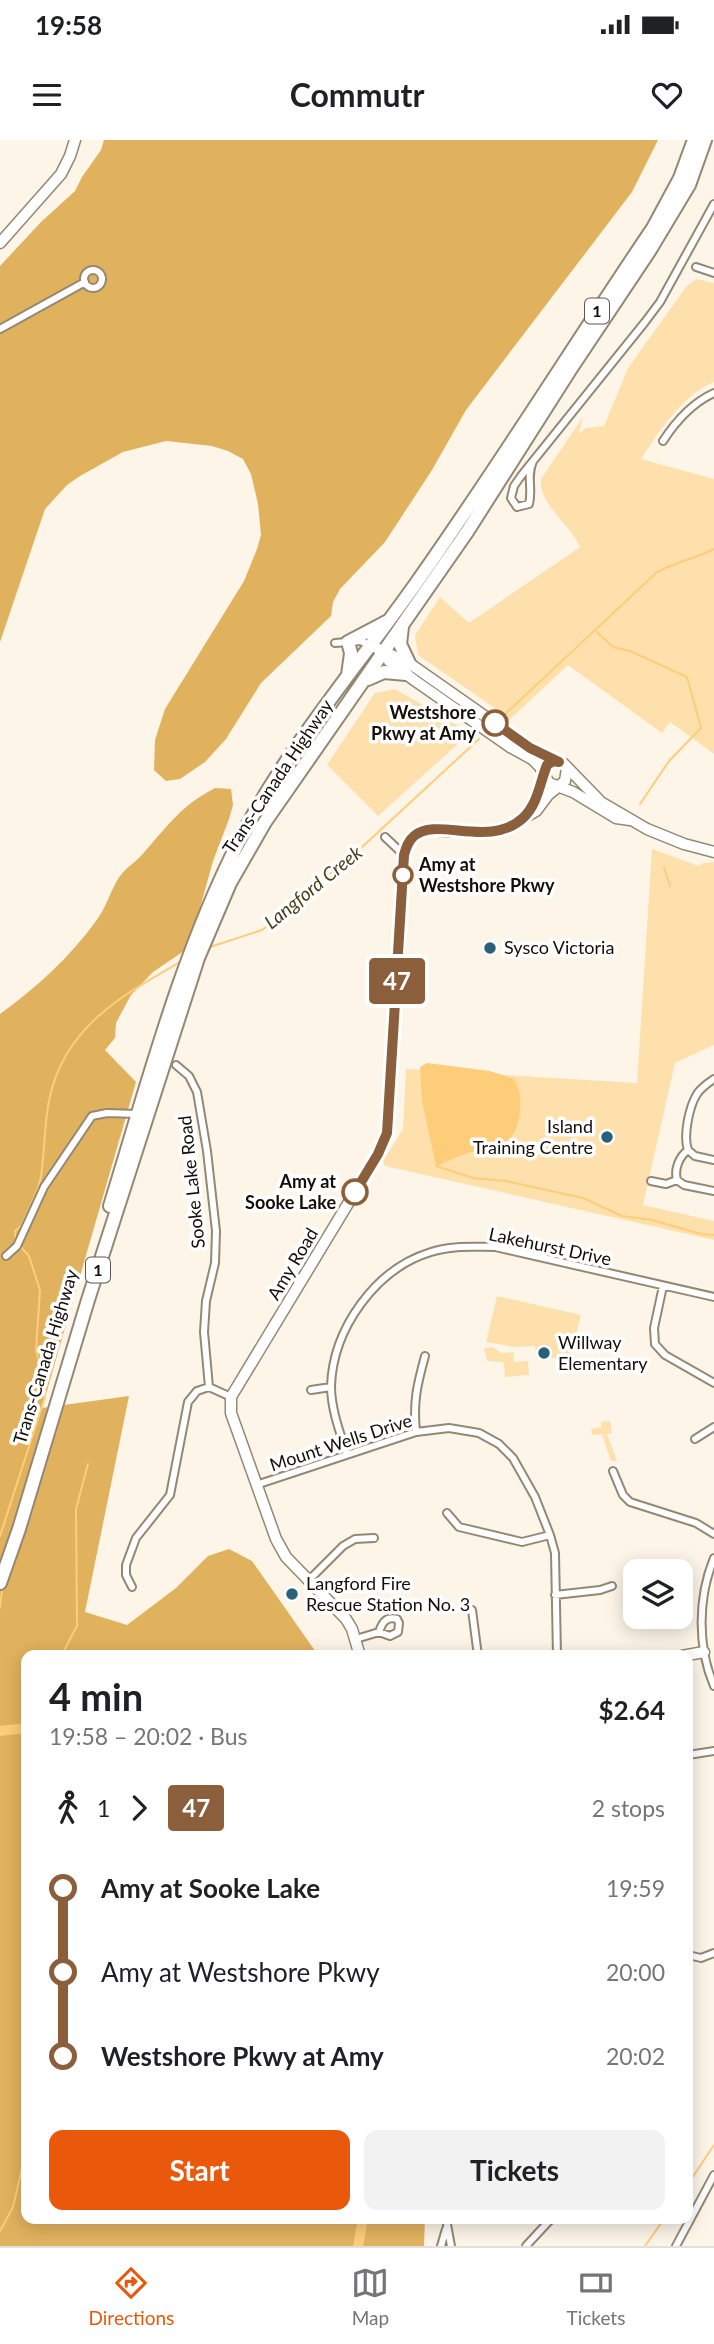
<!DOCTYPE html>
<html lang="en">
<head>
<meta charset="utf-8">
<style>
  :root { --surface:#fff; --page:#f2f2f2; --text:#202124; --muted:#757577; --line:#e0e0e0; --accent:#ea580c }
  body { margin:0; font-family:Lato,sans-serif; background:var(--page); color:var(--text); height:100vh; display:flex; flex-direction:column; font-size:26px; white-space:nowrap }
  * { box-sizing:border-box; margin:0 }
  p { font-size:23px; color:var(--muted) }
  .icon { flex:none; width:38px; height:38px; fill:none; stroke:currentColor; stroke-width:2; stroke-linecap:round; stroke-linejoin:round }
  .map { position:relative; flex:1; overflow:hidden }
  .panel { position:absolute; left:21px; top:1510px; width:672px; height:574px; display:flex; flex-direction:column; background:var(--surface); border-radius:14px; box-shadow:0 4px 18px #0003 }
  .panel>* { flex:none }
  .badge { padding:0 14px; border-radius:5px; font-size:24px; line-height:46px }
  .tools { position:absolute; left:623px; top:1419px; display:grid; gap:14px }
  .tools a { display:grid; place-items:center; width:70px; height:70px; border-radius:14px; background:var(--surface); box-shadow:0 4px 18px #0003; font-size:35px }
  .map>.badge { position:absolute; translate:-50% -50%; box-shadow:0 0 0 4px #fff }
  .legs { display:flex; align-items:center; gap:10px; height:77px; padding:0 28px; font-size:23px }
  .legs p { margin-inline-start:auto }
  .head { display:flex; align-items:center; justify-content:space-between; height:119px; padding:0 28px }
  h1 { font-size:38px; font-weight:700; line-height:52px }
  .action { display:flex; gap:14px; margin-top:auto; padding:14px 28px }
  .action a { flex:1; height:80px; border-radius:14px; background:var(--accent); color:#fff; font-size:28px; font-weight:700; line-height:80px; text-align:center }
  .action a+a { background:var(--page); color:var(--text) }
  ul { padding:0 28px; list-style:none }
  li { display:flex; align-items:center; gap:24px; height:84px; font-size:26px }
  li i { display:grid; place-items:center; width:10px; height:100%; margin:0 9px; background:currentColor }
  li i::after { content:''; width:18px; height:18px; margin:-9px; border:5px solid; border-radius:50%; background:var(--surface) }
  li p { margin-inline-start:auto }
  li:first-child i { background:linear-gradient(#0000 50%,currentColor 0) }
  li:last-child i { background:linear-gradient(currentColor 50%,#0000 0) }
  .status { display:flex; justify-content:space-between; align-items:center; height:49px; padding:0 35px; background:var(--surface); direction:ltr }
  .status svg { height:19px; fill:currentColor }
  header { display:flex; justify-content:space-between; align-items:center; height:91px; padding:0 28px; background:var(--surface); font-size:32px; font-weight:700 }
  .tab-bar { display:flex; justify-content:space-around; align-items:center; height:98px; border-top:2px solid var(--line); background:var(--surface); font-size:19px; color:var(--muted) }
  .tab-bar a { display:grid; justify-items:center; gap:4px }
  .tab-bar .on { color:var(--accent) }
  .map>svg:first-child { display:block }
  .green { fill:#fee0ad }
  .forest { fill:#e1b25e }
  .water { fill:#fdcd79 }
  .lines { fill:none; stroke-linecap:round; stroke-linejoin:round }
  .stream { stroke:#fdcd79; stroke-width:2 }
  .river { stroke:#fdcd79; stroke-width:10 }
  .street-casing { stroke:#948874; stroke-width:10 }
  .secondary-casing { stroke:#948874; stroke-width:13 }
  .highway-casing { stroke:#948874; stroke-width:16 }
  .street { stroke:#fff; stroke-width:6 }
  .secondary { stroke:#fff; stroke-width:10 }
  .highway { stroke:#fff; stroke-width:12 }
  .line-1-casing { stroke:#fff; stroke-width:16 }
  .line-1 { stroke:#8b5e3c; stroke-width:10 }
  .stop-1-dot { fill:#fff; stroke:#8b5e3c; stroke-width:3.5 }
  .poi-dot { fill:#27617a; stroke:#fff; stroke-width:2.5 }
  .labels { text-anchor:middle; stroke-width:7; stroke-linejoin:round; paint-order:stroke }
  .shield { fill:#fff; stroke:#5a5752; stroke-width:2 }
  .shield-label { font-size:16px; font-weight:bold; fill:#130f08 }
  .stop-label { font-size:18px; font-weight:bold; fill:#130f08; stroke:#fff; text-anchor:end }
  .street-label { font-size:18px; fill:#130f08; stroke:#fff }
  .poi-label { font-size:18px; fill:#130f08; stroke:#fff; text-anchor:start }
  .water-label { font-size:19px; font-style:italic; fill:#4e3b17; stroke:#fff }
</style>
</head>
<body>
<div class="status"><b>19:58</b><svg viewBox="0 0 49 12"><path d="M0 12V9h3v3zM5 12V6h3v6zM10 12V3h3v9zM15 12V0h3v12zM26 1h20v11H26zM47 4h2v5h-2z"/></svg></div>
<header><svg class="icon" aria-label="menu" viewBox="0 0 24 24"><path d="M4 6h16M4 12h16M4 18h16"/></svg>Commutr<svg class="icon" aria-label="heart" viewBox="0 0 24 24"><path d="M12 20l-8-8c-3-5 5-10 8-4 3-6 11-1 8 4z"/></svg></header>
<div class="map">
<svg width="714" height="2106" viewBox="0 0 714 2106">
  <rect width="100%" height="100%" fill="#fdf5e8"/>
  <path class="green" d="M 696,139 L 714,143 L 714,242 C 684,254 658,292 641,319 L 714,339 L 714,614 L 670,582 L 662,593 L 568,525 L 508,581 L 496,569 L 418,515 L 415,495 L 440,457 L 469,483 L 580,407 C 571,385 538,364 541,339 L 583,277 L 579,293 L 586,288 L 604,286 L 628,228 L 686,147 Z
    M 395,549 L 470,593 L 378,676 L 327,625 L 375,553 Z
    M 652,709 L 699,726 L 703,723 L 714,722 L 714,905 L 675,923 L 643,1065 L 714,1081 L 714,1100 L 385,1026 L 383,1021 L 403,989 L 406,929 L 637,943 Z
    M 497,1156 L 581,1175 L 569,1222 L 536,1213 L 535,1206 L 514,1207 L 486,1202 Z
    M 493,1207 L 501,1213 L 513,1212 L 514,1222 L 528,1221 L 529,1235 L 505,1237 L 504,1222 L 487,1221 L 484,1208 Z
    M 610,1281 L 612,1293 L 607,1294 L 617,1321 L 611,1321 L 602,1295 L 606,1294 L 592,1295 L 591,1289 L 601,1287 L 601,1282 Z"/>
  <path class="forest" d="M 104,0 L 658,0 L 632,52 L 466,270 L 432,330 L 385,402 L 340,449 L 333,462 L 331,476 L 261,543 L 226,599 L 205,622 L 180,639 L 166,641 L 154,630 L 155,600 L 165,569 L 244,441 L 257,409 L 261,395 L 258,364 L 251,334 L 243,319 L 228,311 L 212,306 L 166,301 L 123,312 L 80,336 L 67,345 L 45,369 L 0,502 L 0,126 L 41,82 L 75,51 L 82,37 L 101,10 Z
    M 215,648 L 231,649 L 233,665 L 229,679 L 213,721 L 200,768 L 184,811 L 153,832 L 131,855 L 116,883 L 115,898 L 105,910 L 136,942 L 42,1268 L 129,1256 L 85,1472 L 127,1485 L 176,1448 L 208,1416 L 229,1409 L 252,1421 L 318,1515 L 26,1516 L 26,2079 L 425,2079 L 424,2106 L 0,2106 L 0,874 C 36,848 70,817 96,781 C 106,768 110,752 118,739 C 125,728 133,724 141,716 C 166,688 180,666 215,648 Z"/>
  <path class="water" d="M 427,923 L 490,931 L 514,939 C 520,950 521,958 520,971 C 517,1005 500,1004 472,1012 C 460,1015 448,1021 436,1026 L 422,961 L 420,927 Z"/>
  <g class="lines">
    <path class="stream" d="M 597,492 L 613,507 L 630,511 L 687,537 L 701,588 L 669,621 L 640,664
      M 504,575 L 656,433 C 674,422 695,419 714,409
      M 664,727 L 670,746
      M 210,807 L 262,790 L 291,768 L 362,707 L 479,599
      M 436,1026 L 473,1038 L 506,1041 L 583,1058 L 622,1076 L 652,1080 L 701,1094 L 714,1095
      M 16,1102 L 15,1091 L 21,1086 C 28,1071 38,1053 41,1036 C 45,1010 44,982 50,956 C 66,886 123,855 180,822
      M 0,1396 L 45,1257 L 45,1244 L 36,1210 L 40,1150 L 29,1116 L 20,1106
      M 0,1468 L 2,1450
      M 61,1516 L 77,1486 L 76,1369 L 88,1324
      M 688,2044 L 714,2005
      M 0,2091 L 13,2067 L 26,2011
      M 645,2106 L 664,2079"/>
    <path class="river" d="M 0,1591 L 26,1588
      M 358,2106 L 363,2079"/>
    <g class="street-casing">
      <path id="street" d="M 696,127 L 714,133
        M84 139a9 9 0 1 1 18 0a9 9 0 1 1-18 0Z
        M 0,189 L 85,142
        M 663,301 C 676,281 692,263 714,253
        M 533,321 C 526,338 533,348 529,364 L 517,367 L 511,358 L 514,346 L 521,336 L 645,182 L 660,162 L 714,64
        M 335,503 L 360,501 L 370,505
        M 385,697 L 404,715
        M 176,925 L 189,936 L 197,952 L 207,1011 L 216,1091 L 215,1123 L 206,1161 L 204,1192 L 209,1247
        M 688,1010 C 683,996 689,967 697,954 C 701,948 708,943 714,939
        M 688,1010 C 679,1017 674,1029 677,1040 L 684,1045 L 714,1051
        M 688,1010 L 695,1016 L 714,1020
        M 651,1041 L 666,1044 L 677,1040
        M 6,1116 L 17,1106 L 44,1047 L 92,976 L 107,973 L 137,974
        M 663,1146 L 654,1188 L 655,1204 L 665,1215 L 714,1243
        M 311,1250 L 331,1247
        M 416,1292 C 413,1262 417,1245 425,1216
        M 695,1299 L 714,1287
        M 347,1314 C 340,1293 331,1269 331,1246 C 333,1189 375,1129 431,1112 C 452,1105 474,1107 495,1107 L 714,1157
        M 613,1331 L 623,1355 L 630,1362 L 696,1383 L 714,1394
        M 256,1345 L 416,1292 L 449,1288 L 479,1293 L 499,1304 L 513,1318 L 535,1357 L 550,1395 L 555,1413 L 557,1516
        M 447,1373 L 459,1387 L 522,1402 L 550,1395
        M 714,1418 C 698,1457 697,1506 714,1546
        M 308,1441 L 343,1406 L 355,1399 L 374,1398
        M 132,1447 L 126,1435 L 126,1425 L 136,1398 L 170,1355 L 188,1262 L 197,1251 L 209,1247 L 231,1257
        M 555,1455 L 600,1450 L 612,1446
        M 472,1470 L 478,1516
        M 356,1499 L 379,1492 L 390,1496 L 398,1492 L 399,1483 L 397,1479 C 386,1476 382,1483 379,1492
        M 688,1615 L 714,1611
        M 688,1815 L 701,1818 L 714,1813
        M 446,2079 L 451,2106
        M 441,2106 L 446,2089
        M 526,2106 L 551,2079
        M 676,2106 L 714,2035"/>
    </g>
    <g class="secondary-casing">
      <path id="secondary" d="M 0,103 L 61,34 L 70,16 L 75,0
        M 372,506 L 409,523 L 530,608 L 564,624 L 599,660
        M 384,513 L 389,521 L 414,540 L 510,607 L 532,619 L 540,627 L 549,643 L 573,652 L 616,678 L 630,680
        M 594,658 L 647,689 L 684,704 L 714,712
        M 525,676 L 537,656 L 544,633
        M 360,1516 L 352,1489 L 346,1479 L 286,1417 L 276,1399 L 231,1273 L 231,1257 L 378,1014 L 387,993 L 404,715 L 411,698 L 427,690 L 486,693 L 509,687 L 536,671 L 548,655 L 565,641 L 567,628
        M 682,1516 L 704,1512"/>
    </g>
    <g class="highway-casing">
      <path id="highway" d="M 402,487 L 400,504 L 409,523
        M 348,535 L 351,513 L 348,502 L 386,482
        M 368,539 L 384,532 L 406,534
        M 110,1066 C 148,943 180,818 238,703 C 286,609 357,527 417,442 C 499,326 574,205 653,88 L 680,38 L 694,0
        M 0,1443 L 19,1389 L 88,1160 L 198,818 L 230,743 L 265,682 L 467,392 L 570,230 L 650,110 L 689,45 L 705,0"/>
    </g>
    <use href="#street" class="street"/>
    <use href="#secondary" class="secondary"/>
    <use href="#highway" class="highway"/>
  </g>
  <g class="lines">
    <g class="line-1-casing">
      <path id="line-1" d="M 355,1052 L 378,1014 L 387,993 L 404,715 C 406,708 408,701 414,696 C 437,676 489,709 523,678 C 538,664 540,642 547,625 L 553,621 L 559,622 L 530,608 L 495,583"/>
    </g>
    <use href="#line-1" class="line-1"/>
  </g>
  <g class="stop-1-dot">
    <circle cx="495" cy="583" r="12"/>
    <circle cx="403" cy="735" r="9"/>
    <circle cx="355" cy="1052" r="12"/>
  </g>
  <g class="poi-dot">
    <circle cx="490" cy="808" r="7"/>
    <circle cx="607" cy="997" r="7"/>
    <circle cx="544" cy="1213" r="7"/>
    <circle cx="292" cy="1454" r="7"/>
  </g>
  <g class="labels">
    <g class="shield">
      <rect x="585" y="158.5" width="24" height="25" rx="5"/>
      <rect x="86" y="1117.5" width="24" height="25" rx="5"/>
    </g>
    <g class="shield-label">
      <text x="597" y="177">1</text>
      <text x="98" y="1136">1</text>
    </g>
    <g class="stop-label">
      <text x="476" y="579">Westshore<tspan x="476" dy="21">Pkwy at Amy</tspan></text>
      <text x="419" y="731" text-anchor="start">Amy at<tspan x="419" dy="21">Westshore Pkwy</tspan></text>
      <text x="336" y="1048">Amy at<tspan x="336" dy="21">Sooke Lake</tspan></text>
    </g>
    <g class="street-label">
      <text transform="translate(278 637) rotate(-56)" y="6">Trans-Canada Highway</text>
      <text transform="translate(192 1042) rotate(-96)" y="6">Sooke Lake Road</text>
      <text transform="translate(550 1107) rotate(12)" y="6">Lakehurst Drive</text>
      <text transform="translate(293 1124) rotate(-59)" y="6">Amy Road</text>
      <text transform="translate(46 1217) rotate(-73)" y="6">Trans-Canada Highway</text>
      <text transform="translate(341 1303) rotate(-18)" y="6">Mount Wells Drive</text>
    </g>
    <g class="poi-label">
      <text x="504" y="814">Sysco Victoria</text>
      <text x="593" y="993" text-anchor="end">Island<tspan x="593" dy="21">Training Centre</tspan></text>
      <text x="558" y="1209">Willway<tspan x="558" dy="21">Elementary</tspan></text>
      <text x="306" y="1450">Langford Fire<tspan x="306" dy="21">Rescue Station No. 3</tspan></text>
    </g>
    <g class="water-label">
      <text transform="translate(313 747) rotate(-39)" y="7">Langford Creek</text>
    </g>
  </g>
</svg>
<div class="tools">
<a><svg class="icon" aria-label="layers" viewBox="0 0 24 24"><path d="M12 4l9 5-9 5-9-5zM3 14l9 5 9-5"/></svg></a>
</div>
<b class="badge" style="left:397px;top:841px;background:#8b5e3c;color:#fff">47</b>
<section class="panel">
<div class="head"><div><h1>4 min</h1><p>19:58 – 20:02 · Bus</p></div><b>$2.64</b></div>
<div class="legs"><svg class="icon" aria-label="walk" viewBox="0 0 24 24"><circle cx="13" cy="4" r="2"/><path d="M13 8l-2 6 4 7M11 14l-3 7M7 12l3-4h3l4 4"/></svg>1<svg class="icon" aria-label="forward" viewBox="0 0 24 24"><path d="M9 5l7 7-7 7"/></svg><b class="badge" style="background:#8b5e3c;color:#fff">47</b><p>2 stops</p></div>
<ul>
<li><i style="color:#8b5e3c"></i><b>Amy at Sooke Lake</b><p>19:59</p></li>
<li><i style="color:#8b5e3c"></i><span>Amy at Westshore Pkwy</span><p>20:00</p></li>
<li><i style="color:#8b5e3c"></i><b>Westshore Pkwy at Amy</b><p>20:02</p></li>
</ul>
<div class="action"><a>Start</a><a>Tickets</a></div>
</section>
</div>
<nav class="tab-bar">
<a class="on"><svg class="icon" aria-label="directions" viewBox="0 0 24 24"><path d="M12 3l9 9-9 9-9-9zM9 14v-3h6M13 9l2 2-2 2"/></svg>Directions</a>
<a><svg class="icon" aria-label="map" viewBox="0 0 24 24"><path d="M3 6l6-2 6 2 6-2v14l-6 2-6-2-6 2zM9 4v14M15 6v14"/></svg>Map</a>
<a><svg class="icon" aria-label="tickets" viewBox="0 0 24 24"><path d="M3 7h18v10H3zM15 7v10"/></svg>Tickets</a>
</nav>
</body>
</html>
